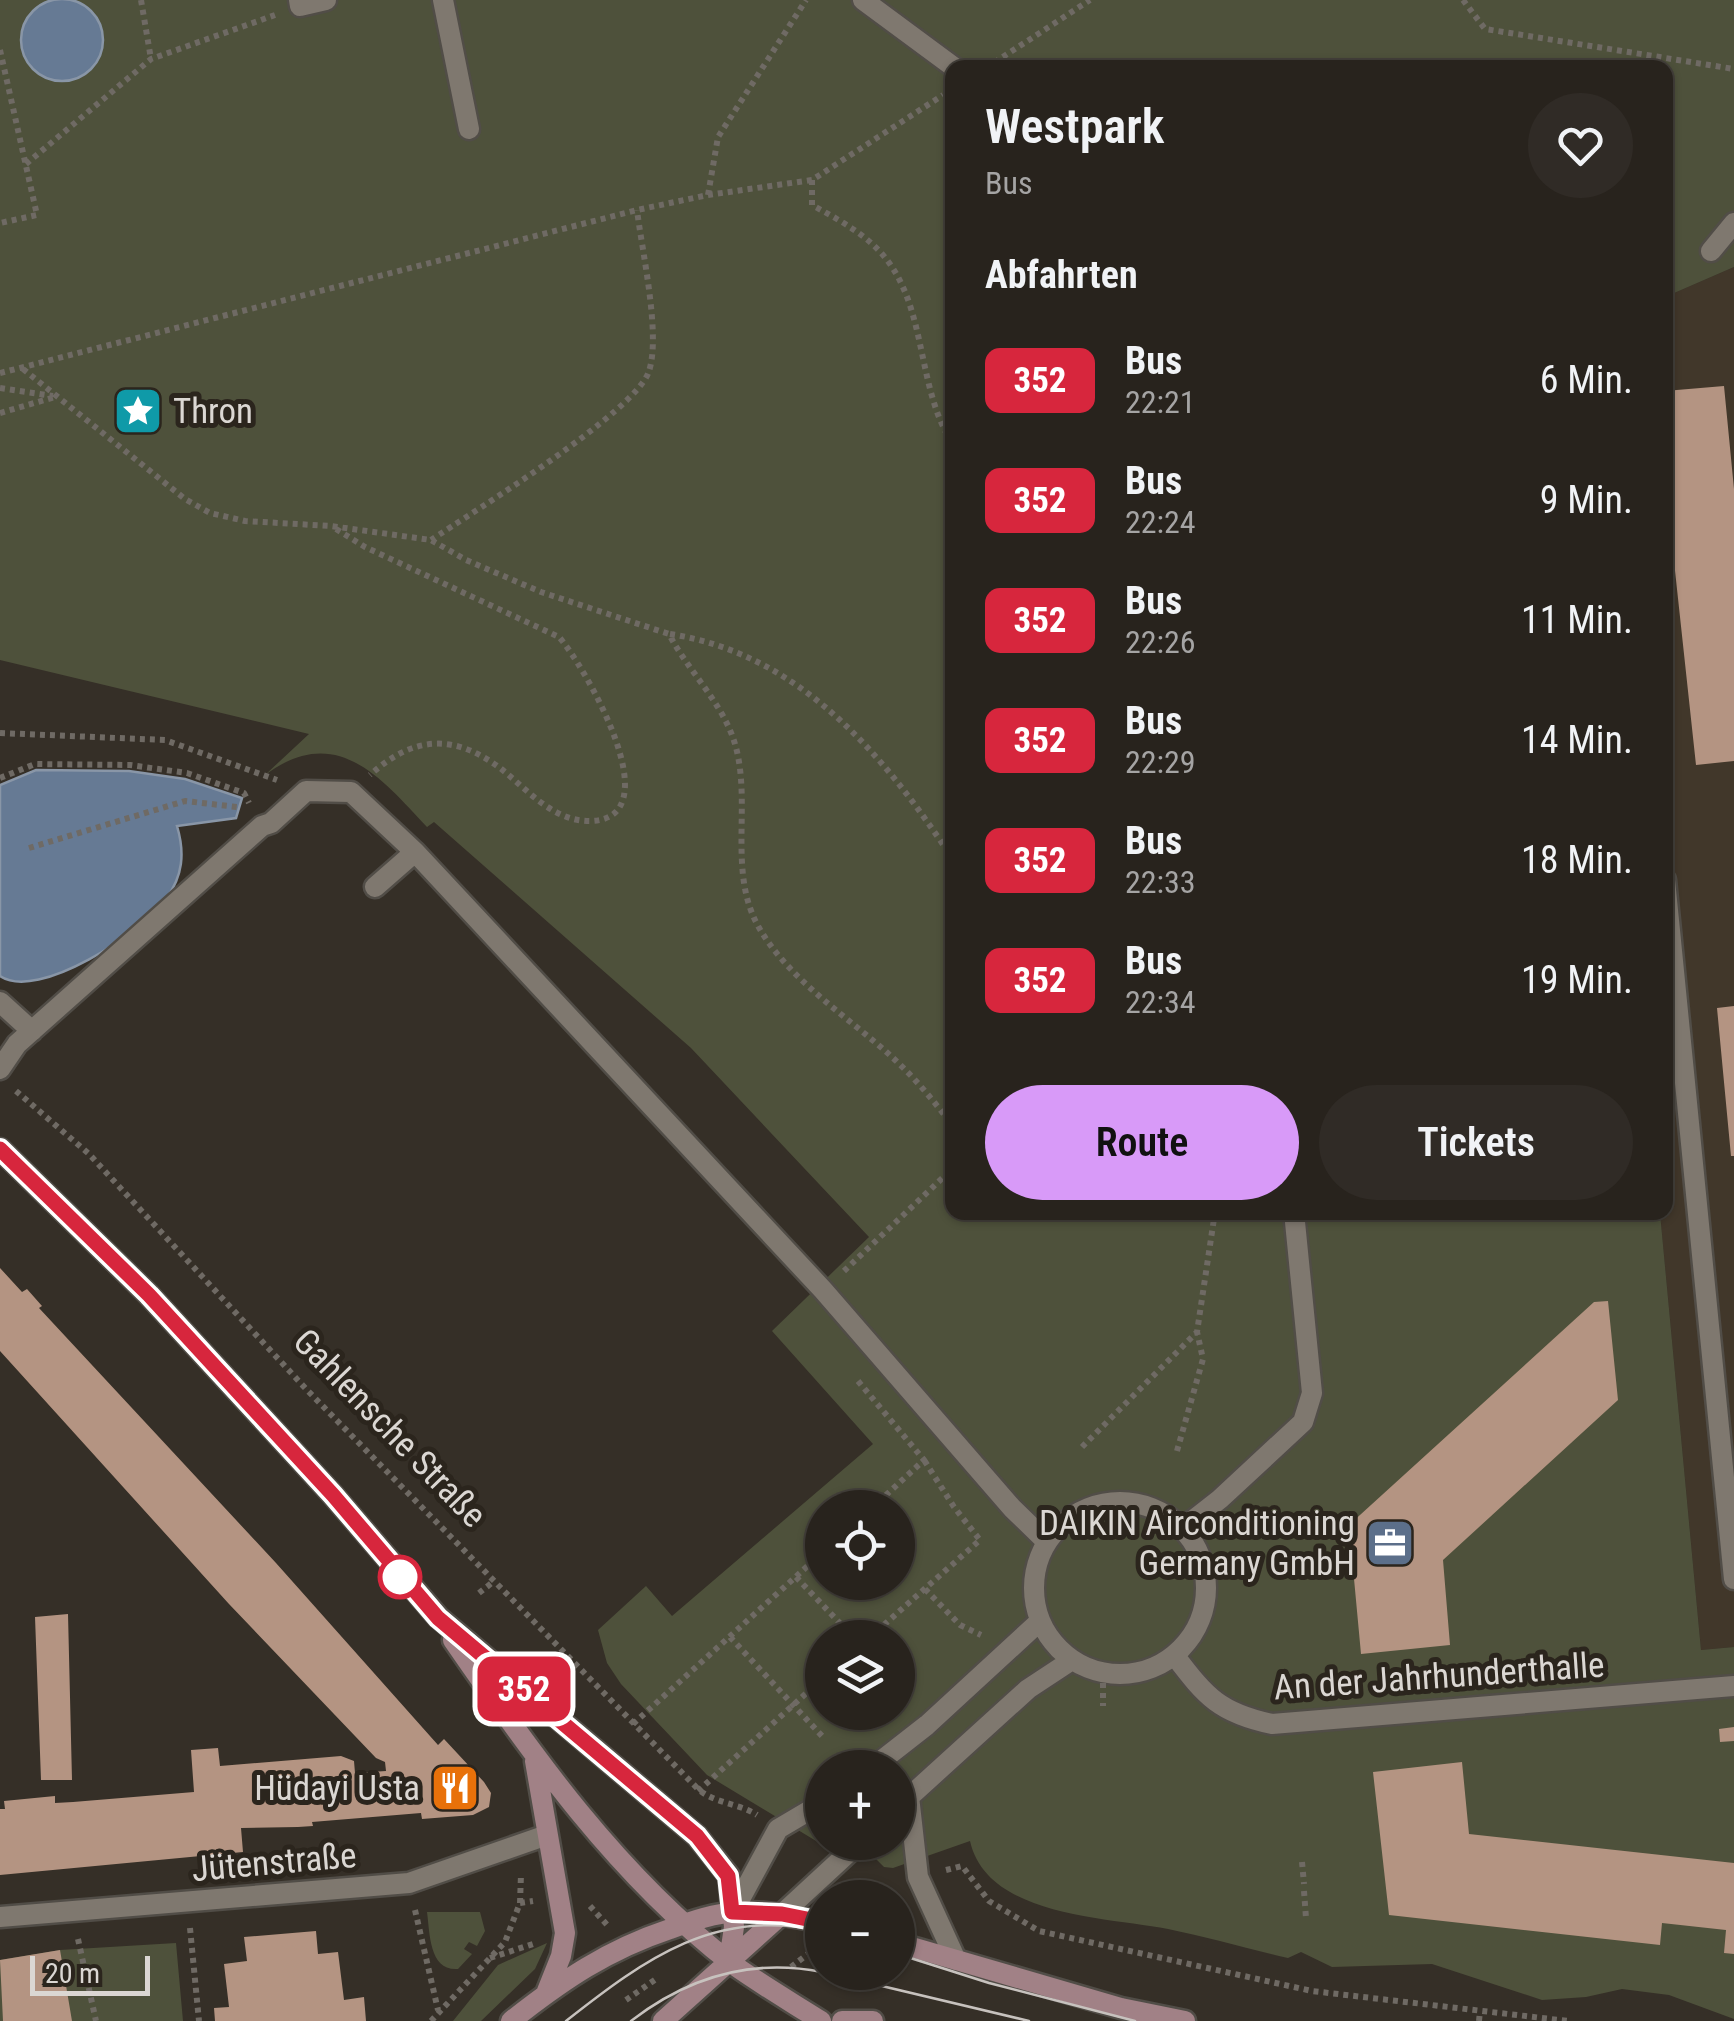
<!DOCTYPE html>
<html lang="de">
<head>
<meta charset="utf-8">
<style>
  :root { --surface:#28231d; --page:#302b26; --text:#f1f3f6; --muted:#a5a4a4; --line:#44403b; --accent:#d89af8 }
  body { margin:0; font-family:"Roboto Condensed",sans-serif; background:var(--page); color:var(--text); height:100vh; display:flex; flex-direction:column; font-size:38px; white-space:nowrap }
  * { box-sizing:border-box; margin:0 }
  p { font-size:32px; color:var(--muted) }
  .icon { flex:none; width:55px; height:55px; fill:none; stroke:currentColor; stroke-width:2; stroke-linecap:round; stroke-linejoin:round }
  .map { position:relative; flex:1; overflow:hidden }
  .sheet { position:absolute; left:945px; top:60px; width:728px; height:1160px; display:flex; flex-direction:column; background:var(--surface); border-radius:20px; box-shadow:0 2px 8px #0004,0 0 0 2px var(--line) }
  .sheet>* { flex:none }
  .badge { padding:0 20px; border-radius:15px; font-size:35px; line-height:65px }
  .fabs { position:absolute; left:805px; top:1490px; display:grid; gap:20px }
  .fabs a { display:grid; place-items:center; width:110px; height:110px; border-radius:50%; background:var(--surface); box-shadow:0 2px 8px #0004,0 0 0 2px var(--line); font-size:50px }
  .scale { position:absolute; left:30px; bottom:25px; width:120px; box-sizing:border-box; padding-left:10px; border:5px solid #dbd7d3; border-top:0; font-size:28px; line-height:35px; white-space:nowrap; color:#dbd7d3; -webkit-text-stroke:8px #2b251d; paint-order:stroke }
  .map>.badge { position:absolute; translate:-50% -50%; box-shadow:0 0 0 5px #fff }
  h2 { padding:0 40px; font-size:38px; line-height:90px }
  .round { display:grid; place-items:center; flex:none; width:105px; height:105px; border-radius:52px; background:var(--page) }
  .headline { display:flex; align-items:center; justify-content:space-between; height:170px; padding:0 40px }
  h1 { font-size:48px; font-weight:600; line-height:75px }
  .primary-button { display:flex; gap:20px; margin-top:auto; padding:20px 40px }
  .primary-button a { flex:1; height:115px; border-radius:60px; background:var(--accent); color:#111; font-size:40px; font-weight:600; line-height:115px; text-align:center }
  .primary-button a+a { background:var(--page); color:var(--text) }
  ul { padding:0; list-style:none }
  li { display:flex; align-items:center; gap:30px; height:120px; padding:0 40px }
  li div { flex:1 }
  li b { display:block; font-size:38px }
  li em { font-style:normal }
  li .badge { min-width:110px; font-weight:700; text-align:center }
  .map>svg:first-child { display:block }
  .built { fill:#41372a }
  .green { fill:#4e513b; fill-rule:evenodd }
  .water { fill:#667a94; stroke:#8996a7; stroke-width:2.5 }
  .building { fill:#b49482 }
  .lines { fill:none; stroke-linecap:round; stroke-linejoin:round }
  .lane-casing { stroke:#514d47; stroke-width:25 }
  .street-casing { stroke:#514d47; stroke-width:25 }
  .secondary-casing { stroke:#514d47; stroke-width:25 }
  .path { stroke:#6f6a64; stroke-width:6; stroke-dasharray:5 5; stroke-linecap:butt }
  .lane { stroke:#7f786f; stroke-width:20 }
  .street { stroke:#7f786f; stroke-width:20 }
  .secondary { stroke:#a18186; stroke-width:20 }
  .tram { stroke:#c7c2be; stroke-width:2.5 }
  .line-casing { stroke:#fff; stroke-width:22 }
  .line { stroke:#d7263d; stroke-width:15 }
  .stop-dot { fill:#fff; stroke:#d7263d; stroke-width:5 }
  .labels { text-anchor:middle; stroke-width:10; stroke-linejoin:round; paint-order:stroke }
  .poi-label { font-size:35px; fill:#dbd7d3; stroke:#2b251d; text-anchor:end }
  .street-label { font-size:35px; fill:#dbd7d3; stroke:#2b251d }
</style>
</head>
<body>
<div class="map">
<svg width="1734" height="2021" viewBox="0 0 1734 2021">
  <rect width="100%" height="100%" fill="#352f27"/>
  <path class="built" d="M 1734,267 L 1734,1647 L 1701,1650 L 1660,1213 L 1665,1212 L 1665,297 Z"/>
  <path class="green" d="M 0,0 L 1734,0 L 1734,267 L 1665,297 L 1665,68 L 952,68 L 952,1212 L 1660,1213 L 1701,1650 L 1734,1647 L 1734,2019 L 1669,1995 L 1622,1989 L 1586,1997 L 1542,2000 L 1432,1964 L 1332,1967 L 1301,1952 L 1288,1958 C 1248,1949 1208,1937 1168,1929 C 1107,1917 987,1917 970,1841 L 893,1868 L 884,1867 L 876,1859 L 831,1850 L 707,1775 L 621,1684 L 607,1663 L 598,1630 L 646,1586 L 672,1616 L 873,1444 L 772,1331 L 869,1237 L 691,1048 L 434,822 L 427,827 C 380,777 336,722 265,775 L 309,734 L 0,660 ZM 822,1508 L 898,1508 L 898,1582 L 822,1582 ZM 822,1638 L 898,1638 L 898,1712 L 822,1712 ZM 822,1768 L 898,1768 L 898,1842 L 822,1842 Z
    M 427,1912 L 480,1912 L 485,1931 L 477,1946 L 469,1942 L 464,1949 L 472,1954 L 458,1969 C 429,1971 430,1934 427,1912 Z
    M 176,1943 L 183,2021 L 0,2021 L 0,1960 L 60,1950 Z
    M 547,1943 L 535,1969 L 481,2021 L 453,2021 L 498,1965 Z"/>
  <path class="water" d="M21 40a41 41 0 1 1 82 0a41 41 0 1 1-82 0Z
    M 36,770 L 129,771 L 185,779 L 242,798 L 236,818 L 177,826 C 185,853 183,876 166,899 C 143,932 38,1002 0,976 L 0,785 Z"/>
  <path class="building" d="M 1724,386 L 1734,489 L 1734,761 L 1696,765 L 1665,478 L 1665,391 Z
    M 1734,1006 L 1734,1156 L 1731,1156 L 1717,1008 Z
    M 0,1268 L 22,1292 L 27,1289 L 42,1306 L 39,1308 L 276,1563 L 438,1745 L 444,1739 L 484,1782 L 491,1793 L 489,1807 L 473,1815 L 422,1819 L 421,1813 L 312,1822 L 313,1826 L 298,1827 L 241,1828 L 243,1852 L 0,1875 L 0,1809 L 5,1809 L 4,1801 L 55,1796 L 55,1803 L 73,1802 L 194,1792 L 191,1750 L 218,1748 L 220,1766 L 341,1756 L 354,1761 L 355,1773 L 386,1771 L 385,1762 L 376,1758 L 229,1604 L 0,1351 Z
    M 1608,1301 L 1618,1400 L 1443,1560 L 1450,1645 L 1361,1654 L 1349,1525 L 1594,1302 Z
    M 68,1614 L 72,1780 L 41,1780 L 35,1617 Z
    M 1734,1727 L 1734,1741 L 1720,1742 L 1719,1729 Z
    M 1462,1762 L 1469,1834 L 1734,1863 L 1734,1954 L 1724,1953 L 1726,1930 L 1662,1923 L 1660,1945 L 1389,1915 L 1373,1772 Z
    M 316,1931 L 318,1954 L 338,1952 L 344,2000 L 364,1997 L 366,2021 L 215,2021 L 214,2008 L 229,2007 L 224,1964 L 247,1961 L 244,1937 Z
    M 60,1950 L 72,2021 L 3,2021 L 0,1960 Z"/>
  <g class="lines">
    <g class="lane-casing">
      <path id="lane" d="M 299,0 L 300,6 L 326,0
        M 443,0 L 469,129
        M 863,0 L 955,68
        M 1711,251 L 1734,223
        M 1665,880 L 1734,1579
        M 375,887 L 415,852
        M 0,1002 L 32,1031
        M 0,1069 L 17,1044 L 262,826 L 271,823 L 306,791 L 351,792 L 415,852 L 823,1290 L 1012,1508 L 1047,1542
        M1034 1588a86 86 0 1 1 172 0a86 86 0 1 1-172 0Z
        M 1183,1528 L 1220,1499 L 1303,1422 L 1312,1393 L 1294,1212
        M 1175,1656 C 1206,1697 1220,1713 1272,1724 L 1734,1686
        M 872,1768 L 927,1725 L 1040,1621
        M 909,1796 L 918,1877 L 956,1960
        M 898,1807 L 1028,1689 L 1072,1660
        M 733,1912 L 778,1829 L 822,1803
        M 782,1914 L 860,1842"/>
    </g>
    <g class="street-casing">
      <path id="street" d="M 0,1917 L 409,1883 L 547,1835"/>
    </g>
    <g class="secondary-casing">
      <path id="secondary" d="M 0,1149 L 149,1295 L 333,1495 L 438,1617 L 697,1836 L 729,1876 L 734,1927 L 729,1961
        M 453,1640 C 533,1756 618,1876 731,1963 C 760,1984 791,2002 821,2021
        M 535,1761 L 565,1933 L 561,1956 L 547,1991
        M 898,1943 L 1121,2008 L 1185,2021
        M 511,2021 C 563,1980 607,1950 670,1929 C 692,1921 715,1913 738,1912 C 767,1911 794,1917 822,1922
        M 663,2021 L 782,1914
        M 842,2021 L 873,2021"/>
    </g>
    <path class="path" d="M 141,0 L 151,59
      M 1463,0 L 1485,29 L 1734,69
      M 0,50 L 37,215 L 0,223
      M 986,68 L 1090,0
      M 26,164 L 151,59 L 275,15
      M 812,180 L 812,205 C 839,220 868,235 887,260 C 927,312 917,388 952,443
      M 708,195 L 718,137 L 806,0
      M 23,369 L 185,499 L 210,513 L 245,521 L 331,526 L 431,540 L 466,560 L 541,592 L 669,634 C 688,671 723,703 735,744 C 752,802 728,869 757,924 C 786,978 847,1016 892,1057 C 914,1077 934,1101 952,1125
      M 0,373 L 637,210 L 708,195 L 812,180 L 943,95
      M 0,388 L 53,396
      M 0,413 L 55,397
      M 336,529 L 365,547 L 559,637 C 584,665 673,818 591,821 C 553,822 527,789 500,768 C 453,733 413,736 370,775
      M 431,540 C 473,512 637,411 649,371 C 661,335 642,251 637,210
      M 670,634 C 800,654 884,755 952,858
      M 0,733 L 165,740 L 277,780
      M 0,778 L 35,764 L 130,765 L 187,773 L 244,793 L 249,803
      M 29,848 L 185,801 L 237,807
      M 16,1091 L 89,1154 L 307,1390 L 699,1790 C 717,1804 738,1803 757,1815
      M 844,1271 L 952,1169
      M 858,1381 L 924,1460 L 872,1508
      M 1082,1447 L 1197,1332 L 1215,1212
      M 1177,1451 L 1203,1359 L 1197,1332
      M 796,1577 L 854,1638
      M 925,1589 L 960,1625 L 981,1635
      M 479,1593 L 493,1582
      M 730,1637 L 822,1736
      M 869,1638 L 980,1540 L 954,1507 L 924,1460
      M 1103,1673 L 1103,1706
      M 633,1724 L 822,1553
      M 698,1791 L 822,1679
      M 1302,1862 L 1304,1884
      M 946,1870 L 962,1866 L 989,1901 L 1039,1931 L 1312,1991 L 1568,2021
      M 1304,1891 L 1306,1918
      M 876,1898 L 890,1885
      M 520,1903 L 521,1874
      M 590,1906 L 608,1926
      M 415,1910 L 438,2010
      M 190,1928 L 199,2021
      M 78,1939 L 96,2021
      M 490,1958 L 536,1943
      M 791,1967 L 813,1950
      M 626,2000 L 656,1979
      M 431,2021 L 505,1942 L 520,1903 L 533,1901
      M 1479,2021 L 1480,2011"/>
    <use href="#lane" class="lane"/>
    <use href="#street" class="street"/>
    <use href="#secondary" class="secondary"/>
    <path class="tram" d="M 898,1954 L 989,1983 L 1135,2021
      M 823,1972 L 1029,2021
      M 566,2021 C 646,1958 716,1907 822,1931
      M 631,2021 C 688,1977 751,1958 822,1972"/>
  </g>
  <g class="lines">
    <g class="line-casing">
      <path id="line" d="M 0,1149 L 149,1295 L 333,1495 L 438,1618 L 697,1836 L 728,1876 L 732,1912 L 782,1914 L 822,1922"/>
    </g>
    <use href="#line" class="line"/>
  </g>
  <defs>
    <g id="sight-square" transform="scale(2.5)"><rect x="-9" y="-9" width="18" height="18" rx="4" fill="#0f9aa8" stroke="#2b251d"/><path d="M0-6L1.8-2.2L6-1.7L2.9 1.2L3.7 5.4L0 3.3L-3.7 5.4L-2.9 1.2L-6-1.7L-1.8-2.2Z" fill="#fff"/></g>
    <g id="office-square" transform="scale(2.5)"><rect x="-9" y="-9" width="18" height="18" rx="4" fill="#5c6f8a" stroke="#2b251d"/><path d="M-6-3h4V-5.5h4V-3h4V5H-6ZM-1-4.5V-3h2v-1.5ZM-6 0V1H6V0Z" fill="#fff"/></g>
    <g id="restaurant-square" transform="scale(2.5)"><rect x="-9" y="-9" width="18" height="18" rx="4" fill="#e8710a" stroke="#2b251d"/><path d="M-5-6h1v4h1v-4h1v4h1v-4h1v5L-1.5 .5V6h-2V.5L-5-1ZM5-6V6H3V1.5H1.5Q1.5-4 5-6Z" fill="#fff"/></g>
  </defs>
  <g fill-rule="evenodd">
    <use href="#sight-square" x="138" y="411"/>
    <use href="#office-square" x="1390" y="1543"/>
    <use href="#restaurant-square" x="455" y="1788"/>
  </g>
  <circle class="stop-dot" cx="400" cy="1577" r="20"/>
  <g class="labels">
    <g class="poi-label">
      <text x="173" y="423" text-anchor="start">Thron</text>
      <text x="1355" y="1535">DAIKIN Airconditioning<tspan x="1355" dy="40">Germany GmbH</tspan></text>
      <text x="420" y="1800">Hüdayi Usta</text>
    </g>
    <g class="street-label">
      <text transform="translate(390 1428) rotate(46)" y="12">Gahlensche Straße</text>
      <text transform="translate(1439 1676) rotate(-4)" y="12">An der Jahrhunderthalle</text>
      <text transform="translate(274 1862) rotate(-5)" y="12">Jütenstraße</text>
    </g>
  </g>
</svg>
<div class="fabs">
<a><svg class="icon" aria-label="locate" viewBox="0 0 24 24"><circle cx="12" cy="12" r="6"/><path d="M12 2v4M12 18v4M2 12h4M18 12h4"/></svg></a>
<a><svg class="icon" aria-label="layers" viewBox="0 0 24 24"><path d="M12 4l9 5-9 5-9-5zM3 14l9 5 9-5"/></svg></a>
<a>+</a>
<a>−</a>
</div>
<div class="scale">20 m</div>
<b class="badge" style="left:524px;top:1689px;background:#d7263d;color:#fff">352</b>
<section class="sheet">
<div class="headline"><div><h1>Westpark</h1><p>Bus</p></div><a class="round"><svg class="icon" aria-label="heart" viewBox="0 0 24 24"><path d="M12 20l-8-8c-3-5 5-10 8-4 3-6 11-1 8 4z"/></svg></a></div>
<h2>Abfahrten</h2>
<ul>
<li><span class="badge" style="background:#d7263d;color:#fff">352</span><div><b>Bus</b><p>22:21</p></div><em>6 Min.</em></li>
<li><span class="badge" style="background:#d7263d;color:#fff">352</span><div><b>Bus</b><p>22:24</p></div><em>9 Min.</em></li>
<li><span class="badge" style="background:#d7263d;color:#fff">352</span><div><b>Bus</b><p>22:26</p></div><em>11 Min.</em></li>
<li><span class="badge" style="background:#d7263d;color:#fff">352</span><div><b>Bus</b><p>22:29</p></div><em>14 Min.</em></li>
<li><span class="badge" style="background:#d7263d;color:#fff">352</span><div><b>Bus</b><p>22:33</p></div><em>18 Min.</em></li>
<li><span class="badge" style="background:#d7263d;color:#fff">352</span><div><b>Bus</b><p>22:34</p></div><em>19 Min.</em></li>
</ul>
<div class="primary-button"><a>Route</a><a>Tickets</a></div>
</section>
</div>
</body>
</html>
